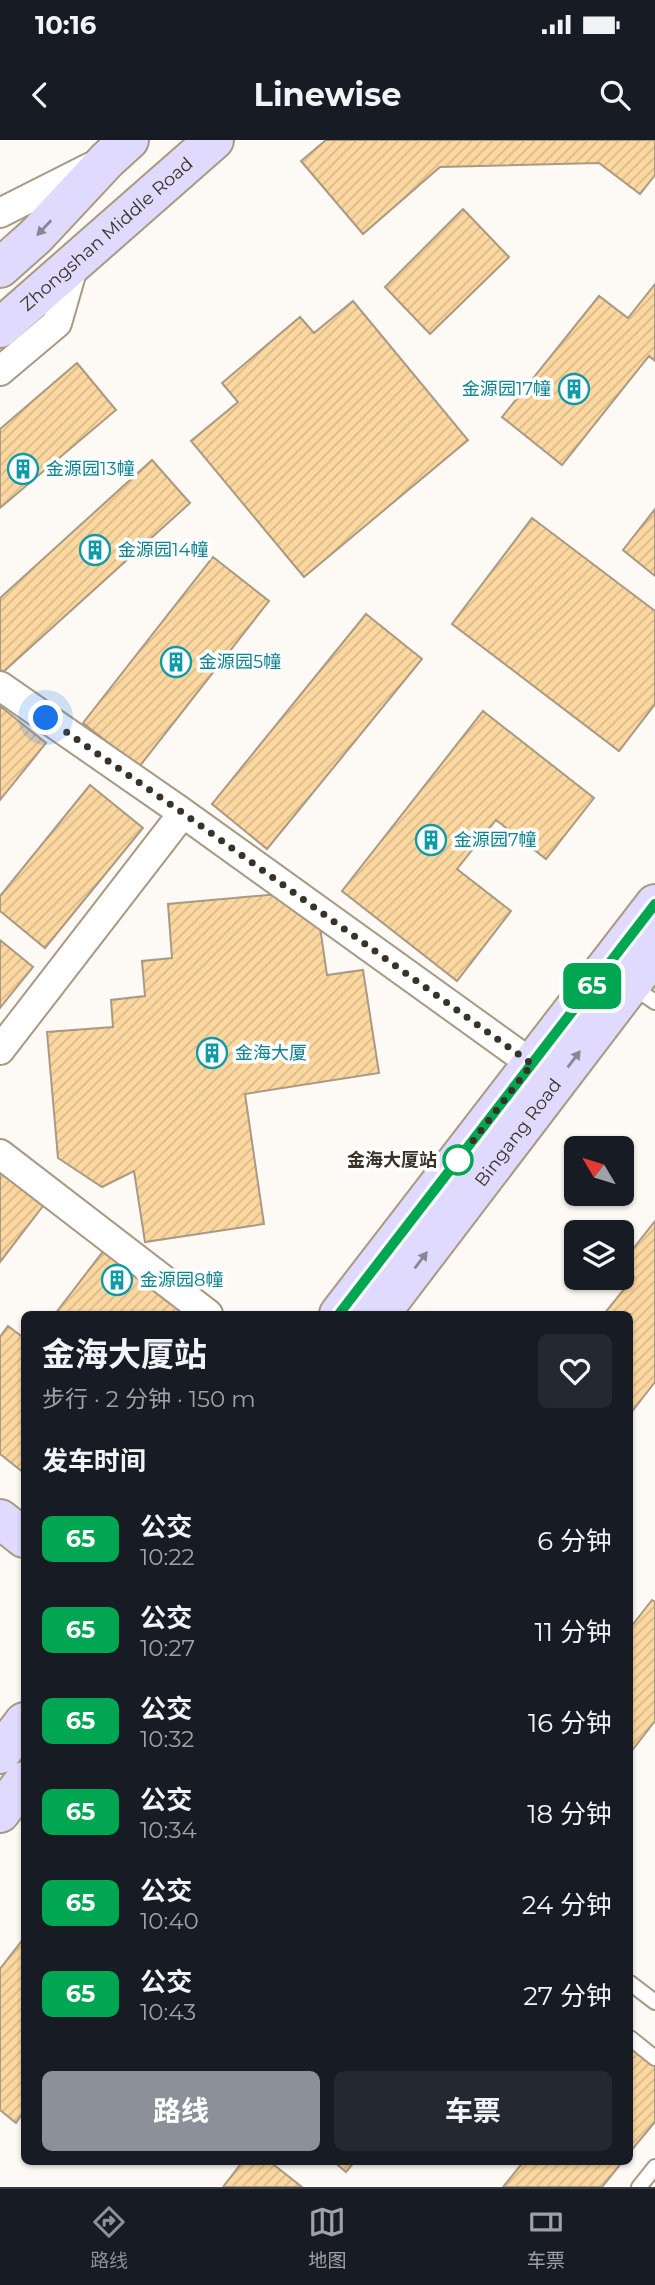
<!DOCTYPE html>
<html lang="zh">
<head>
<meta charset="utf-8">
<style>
  :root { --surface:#171b24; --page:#242831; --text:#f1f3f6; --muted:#9ea1a6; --line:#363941; --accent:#8c9099 }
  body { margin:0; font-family:Montserrat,"Noto Sans SC",sans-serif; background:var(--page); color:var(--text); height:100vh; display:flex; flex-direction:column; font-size:26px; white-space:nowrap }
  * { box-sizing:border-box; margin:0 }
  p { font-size:23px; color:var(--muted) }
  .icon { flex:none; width:38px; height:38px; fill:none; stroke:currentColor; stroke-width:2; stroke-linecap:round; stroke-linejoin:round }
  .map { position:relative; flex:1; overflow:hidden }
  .sheet { position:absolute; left:21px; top:1171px; width:612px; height:854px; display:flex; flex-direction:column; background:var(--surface); border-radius:10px; box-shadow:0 2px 5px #0004 }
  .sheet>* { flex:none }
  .badge { padding:0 14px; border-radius:10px; font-size:24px; line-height:46px }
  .needle { width:46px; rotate:308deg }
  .fabs { position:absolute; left:564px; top:996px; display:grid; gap:14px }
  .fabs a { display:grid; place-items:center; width:70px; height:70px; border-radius:10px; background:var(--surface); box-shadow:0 2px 5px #0004; font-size:35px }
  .you { position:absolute; width:35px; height:35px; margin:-18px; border:5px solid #fff; border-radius:50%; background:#1a73e8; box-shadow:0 0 0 10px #1a73e833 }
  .map>.badge { position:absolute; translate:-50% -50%; box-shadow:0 0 0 4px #fff }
  h2 { padding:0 21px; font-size:26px; line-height:63px }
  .round { display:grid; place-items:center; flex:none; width:74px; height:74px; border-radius:10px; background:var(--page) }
  .headline { display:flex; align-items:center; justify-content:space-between; height:119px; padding:0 21px }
  h1 { font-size:33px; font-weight:700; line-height:52px }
  .cta { display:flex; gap:14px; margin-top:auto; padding:14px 21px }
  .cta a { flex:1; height:80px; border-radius:10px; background:var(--accent); color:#fff; font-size:28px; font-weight:700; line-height:80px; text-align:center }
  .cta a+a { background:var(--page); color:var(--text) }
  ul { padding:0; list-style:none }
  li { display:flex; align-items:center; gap:21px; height:91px; padding:0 21px }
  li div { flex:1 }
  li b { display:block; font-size:26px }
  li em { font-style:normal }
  li .badge { min-width:77px; font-weight:700; text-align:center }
  .status { display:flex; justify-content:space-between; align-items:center; height:49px; padding:0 35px; background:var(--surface); direction:ltr }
  .status svg { height:19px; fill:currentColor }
  header { display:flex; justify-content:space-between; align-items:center; height:91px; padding:0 21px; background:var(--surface); font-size:32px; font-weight:700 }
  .tabs { display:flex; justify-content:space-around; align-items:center; height:98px; border-top:2px solid var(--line); background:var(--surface); font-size:19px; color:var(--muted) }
  .tabs a { display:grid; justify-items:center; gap:4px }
  .tabs .current { color:var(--accent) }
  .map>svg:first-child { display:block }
  .building { fill:url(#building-hatch); stroke:#aa9a83; stroke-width:2 }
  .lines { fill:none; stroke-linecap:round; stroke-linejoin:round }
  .lane-casing { stroke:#a99982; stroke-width:18 }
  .street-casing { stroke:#a99982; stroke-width:32 }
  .secondary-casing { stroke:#a99982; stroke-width:42 }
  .lane { stroke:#fff; stroke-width:14 }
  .street { stroke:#fff; stroke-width:28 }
  .secondary { stroke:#e0dafe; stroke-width:38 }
  .oneway { fill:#8c8694 }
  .line-casing { stroke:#fff; stroke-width:16 }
  .line { stroke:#00a651; stroke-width:10 }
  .walk { stroke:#393229; stroke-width:7; stroke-dasharray:0 12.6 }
  .stop-dot { fill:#fff; stroke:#00a651; stroke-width:3.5 }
  .labels { text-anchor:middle; stroke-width:7; stroke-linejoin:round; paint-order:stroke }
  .street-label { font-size:18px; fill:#393229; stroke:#fff }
  .culture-label { font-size:18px; fill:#0d838f; stroke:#fff; text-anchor:start }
  .stop-label { font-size:18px; font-weight:bold; fill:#393229; stroke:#fff; text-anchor:end }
</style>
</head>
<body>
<div class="status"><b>10:16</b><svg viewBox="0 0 49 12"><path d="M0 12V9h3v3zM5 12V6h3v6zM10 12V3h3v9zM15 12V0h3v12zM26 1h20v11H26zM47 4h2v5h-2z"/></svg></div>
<header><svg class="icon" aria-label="back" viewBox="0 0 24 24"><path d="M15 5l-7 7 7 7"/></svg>Linewise<svg class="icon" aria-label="search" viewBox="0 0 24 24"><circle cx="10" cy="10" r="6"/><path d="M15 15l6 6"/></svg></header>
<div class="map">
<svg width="655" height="2047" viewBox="0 0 655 2047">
  <defs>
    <pattern id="building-hatch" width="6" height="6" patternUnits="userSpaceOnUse" patternTransform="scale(1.75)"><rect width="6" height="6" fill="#fcd7a0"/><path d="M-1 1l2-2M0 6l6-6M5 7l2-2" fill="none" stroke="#d9b98a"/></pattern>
  </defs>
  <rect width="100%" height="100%" fill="#fdf9f4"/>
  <path class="building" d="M 326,0 L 655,0 L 655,35 L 640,54 L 599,23 L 440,27 L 363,94 L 301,21 Z
    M 463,69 L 509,117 L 430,194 L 385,147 Z
    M 655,144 L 655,221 L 649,216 L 562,325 L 502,277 L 599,156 L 628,178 Z
    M 353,161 L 468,300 L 304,437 L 191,301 L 238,262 L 222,243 L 300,177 L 314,193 Z
    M 77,223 L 116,270 L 0,368 L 0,289 Z
    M 152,320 L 190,363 L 3,532 L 0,529 L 0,458 Z
    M 655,369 L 655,436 L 623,410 Z
    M 532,378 L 655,471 L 655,564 L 619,611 L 452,484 Z
    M 213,417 L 269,461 L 139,627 L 83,583 Z
    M 366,474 L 422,519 L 267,709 L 212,664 Z
    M 0,566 L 46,603 L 0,660 Z
    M 483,571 L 594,658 L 546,719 L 496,680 L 457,729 L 511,771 L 457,841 L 342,751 Z
    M 90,645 L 143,688 L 45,808 L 0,771 L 0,756 Z
    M 279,754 L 320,787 L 327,835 L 363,830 L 379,933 L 245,954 L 264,1084 L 145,1102 L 134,1031 L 102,1047 L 58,1018 L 47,892 L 113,887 L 111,860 L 145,856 L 142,821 L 172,818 L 168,764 Z
    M 0,800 L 33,827 L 0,868 Z
    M 0,1032 L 43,1066 L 0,1122 Z
    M 655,1081 L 655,1242 L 630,1274 L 630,1174 L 604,1174 L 634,1137 L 621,1127 L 621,1124 Z
    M 108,1105 L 198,1174 L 55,1174 Z
    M 8,1186 L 24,1198 L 24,1333 L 0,1314 L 0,1197 Z
    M 652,1460 L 655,1462 L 655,1581 L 630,1613 L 630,1488 Z
    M 24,1798 L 24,1971 L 16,1983 L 0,1970 L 0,1829 Z
    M 630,1903 L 655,1923 L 655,1982 L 630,2012 Z
    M 243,2021 L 269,2021 L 302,2047 L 223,2047 Z
    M 333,2021 L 355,2021 L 346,2032 Z
    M 524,2021 L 623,2021 L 602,2047 L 503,2047 Z"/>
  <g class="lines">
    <g class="lane-casing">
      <path id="lane" d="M 630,845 L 655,862
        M 630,1843 L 655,1862
        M 630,1898 L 655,1918
        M 639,2047 L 655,2027"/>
    </g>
    <g class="street-casing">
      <path id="street" d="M 0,73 L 91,27
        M 0,231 L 57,183 L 74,124
        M 0,546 L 183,673
        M 0,910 L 183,673 L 532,924
        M 0,1014 L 208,1174"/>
    </g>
    <g class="secondary-casing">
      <g id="secondary">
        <path d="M 0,128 L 36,96 L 107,20 L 129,0"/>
        <path id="s1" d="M 0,188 L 214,0"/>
        <path d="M 339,1174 L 655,764"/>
        <path id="s2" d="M 380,1174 L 655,813"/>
        <path d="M 0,1379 L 24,1398"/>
        <path d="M 0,1614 L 24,1582"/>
        <path d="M 0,1673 L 24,1641"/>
      </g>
    </g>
    <use href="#lane" class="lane"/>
    <use href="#street" class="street"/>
    <use href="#secondary" class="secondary"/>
  </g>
  <defs><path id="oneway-solid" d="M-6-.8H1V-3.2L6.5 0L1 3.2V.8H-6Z" transform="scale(1.75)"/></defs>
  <g class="oneway">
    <use href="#oneway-solid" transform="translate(44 88) rotate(133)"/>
    <use href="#oneway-solid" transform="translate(574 919) rotate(-53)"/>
    <use href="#oneway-solid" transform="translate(421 1120) rotate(-53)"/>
  </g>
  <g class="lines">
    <g class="line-casing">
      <path id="line" d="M 339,1174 L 655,764"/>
    </g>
    <use href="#line" class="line"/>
    <path class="walk" d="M 46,578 L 183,673 L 532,924 L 452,1028 L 458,1020"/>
  </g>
  <defs>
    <g id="building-ring" transform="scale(1.575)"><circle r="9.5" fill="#fff" stroke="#0f9aa8" stroke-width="1.5"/><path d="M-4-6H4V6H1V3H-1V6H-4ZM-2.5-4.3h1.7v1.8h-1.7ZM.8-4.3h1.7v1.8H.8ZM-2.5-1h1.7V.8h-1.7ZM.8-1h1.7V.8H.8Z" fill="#0f9aa8"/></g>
  </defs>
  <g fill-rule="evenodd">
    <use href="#building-ring" x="574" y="249"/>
    <use href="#building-ring" x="23" y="329"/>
    <use href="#building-ring" x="95" y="410"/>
    <use href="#building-ring" x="176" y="522"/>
    <use href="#building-ring" x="431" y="700"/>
    <use href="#building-ring" x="212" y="913"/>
    <use href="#building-ring" x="117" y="1140"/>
  </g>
  <circle class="stop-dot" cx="458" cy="1020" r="14"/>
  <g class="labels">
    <g class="street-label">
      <text dy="6" stroke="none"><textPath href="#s1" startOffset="142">Zhongshan Middle Road</textPath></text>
      <text dy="6" stroke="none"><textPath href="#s2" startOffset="228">Bingang Road</textPath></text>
    </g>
    <g class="culture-label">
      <text x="551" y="255" text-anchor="end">金源园17幢</text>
      <text x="46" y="335">金源园13幢</text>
      <text x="118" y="416">金源园14幢</text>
      <text x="199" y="528">金源园5幢</text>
      <text x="454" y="706">金源园7幢</text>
      <text x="235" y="919">金海大厦</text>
      <text x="140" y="1146">金源园8幢</text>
    </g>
    <g class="stop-label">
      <text x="437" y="1026">金海大厦站</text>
    </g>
  </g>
</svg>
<div class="fabs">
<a><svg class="needle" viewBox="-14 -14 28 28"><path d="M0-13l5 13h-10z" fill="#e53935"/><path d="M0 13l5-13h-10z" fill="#9ea1a6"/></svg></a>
<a><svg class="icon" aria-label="layers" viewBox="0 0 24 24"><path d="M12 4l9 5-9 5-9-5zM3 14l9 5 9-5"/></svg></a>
</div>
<div class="you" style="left:46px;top:578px"></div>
<b class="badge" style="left:592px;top:846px;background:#00a651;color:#fff">65</b>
<section class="sheet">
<div class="headline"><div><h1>金海大厦站</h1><p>步行 · 2 分钟 · 150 m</p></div><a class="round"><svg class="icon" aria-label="heart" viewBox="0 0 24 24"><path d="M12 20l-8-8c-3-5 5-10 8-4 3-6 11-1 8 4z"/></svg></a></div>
<h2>发车时间</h2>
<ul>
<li><span class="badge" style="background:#00a651;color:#fff">65</span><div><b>公交</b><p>10:22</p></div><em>6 分钟</em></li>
<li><span class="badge" style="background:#00a651;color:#fff">65</span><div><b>公交</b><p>10:27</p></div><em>11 分钟</em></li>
<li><span class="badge" style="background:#00a651;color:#fff">65</span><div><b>公交</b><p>10:32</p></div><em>16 分钟</em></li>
<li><span class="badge" style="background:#00a651;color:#fff">65</span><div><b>公交</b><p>10:34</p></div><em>18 分钟</em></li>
<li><span class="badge" style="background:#00a651;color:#fff">65</span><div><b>公交</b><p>10:40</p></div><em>24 分钟</em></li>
<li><span class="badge" style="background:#00a651;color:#fff">65</span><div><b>公交</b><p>10:43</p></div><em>27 分钟</em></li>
</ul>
<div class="cta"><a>路线</a><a>车票</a></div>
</section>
</div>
<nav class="tabs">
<a class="current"><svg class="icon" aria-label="directions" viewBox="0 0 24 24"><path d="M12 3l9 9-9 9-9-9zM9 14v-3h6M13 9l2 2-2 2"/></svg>路线</a>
<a><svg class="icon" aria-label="map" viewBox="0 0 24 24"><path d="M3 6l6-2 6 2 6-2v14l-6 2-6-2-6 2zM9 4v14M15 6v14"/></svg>地图</a>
<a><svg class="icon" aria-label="tickets" viewBox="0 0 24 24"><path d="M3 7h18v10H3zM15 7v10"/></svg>车票</a>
</nav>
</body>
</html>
